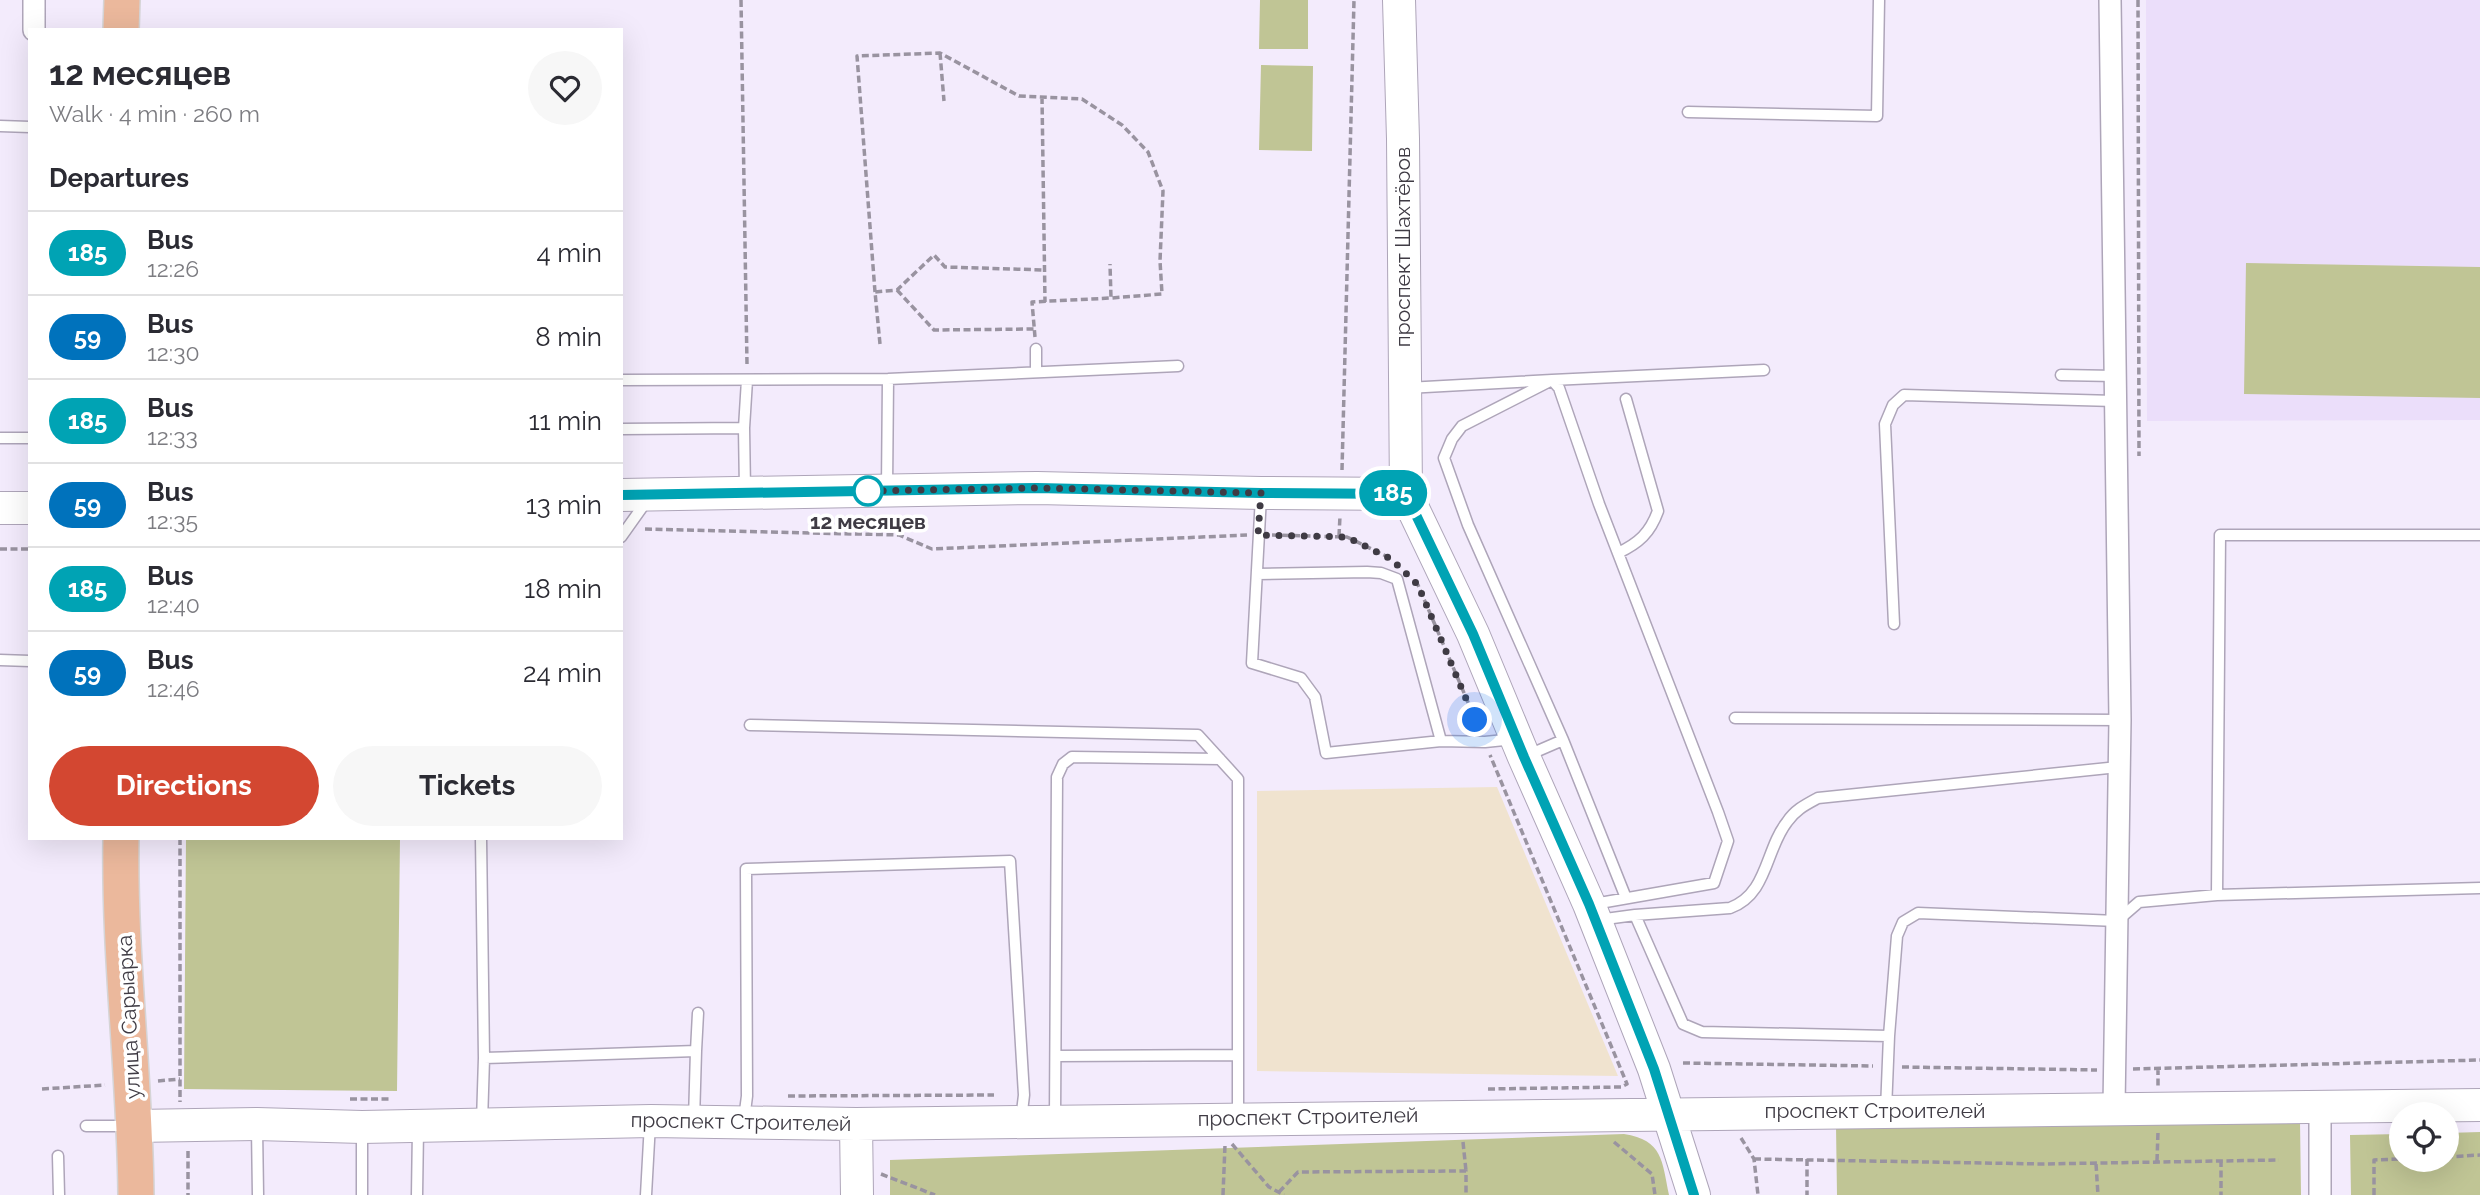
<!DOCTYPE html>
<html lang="en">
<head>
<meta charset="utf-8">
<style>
  :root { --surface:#fff; --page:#f7f7f7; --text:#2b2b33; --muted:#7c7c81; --line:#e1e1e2; --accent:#d34731 }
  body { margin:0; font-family:Raleway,sans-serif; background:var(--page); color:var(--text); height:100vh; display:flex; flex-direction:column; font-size:26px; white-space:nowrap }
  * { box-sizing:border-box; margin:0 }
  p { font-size:23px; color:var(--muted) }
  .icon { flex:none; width:38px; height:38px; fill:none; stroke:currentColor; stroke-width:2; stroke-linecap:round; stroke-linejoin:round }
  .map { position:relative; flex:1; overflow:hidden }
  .details { position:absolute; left:28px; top:28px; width:595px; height:812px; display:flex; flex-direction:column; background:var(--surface); border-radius:0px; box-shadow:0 7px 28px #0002 }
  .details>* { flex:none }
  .badge { padding:0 14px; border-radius:23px; font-size:24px; line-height:46px }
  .buttons { position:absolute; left:2389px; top:1102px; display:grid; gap:14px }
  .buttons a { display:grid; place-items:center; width:70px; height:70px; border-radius:50%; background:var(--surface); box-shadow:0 7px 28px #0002; font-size:35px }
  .you { position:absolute; width:35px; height:35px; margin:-18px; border:5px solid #fff; border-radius:50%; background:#1a73e8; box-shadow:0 0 0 10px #1a73e833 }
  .map>.badge { position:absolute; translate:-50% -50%; box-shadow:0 0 0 4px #fff }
  h2 { padding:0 21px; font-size:26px; line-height:63px }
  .round { display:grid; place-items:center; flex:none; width:74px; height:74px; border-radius:37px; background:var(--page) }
  .headline { display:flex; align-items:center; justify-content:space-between; height:119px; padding:0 21px }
  h1 { font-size:33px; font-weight:700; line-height:52px }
  .action { display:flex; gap:14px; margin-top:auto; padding:14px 21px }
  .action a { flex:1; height:80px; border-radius:42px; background:var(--accent); color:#fff; font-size:28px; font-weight:700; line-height:80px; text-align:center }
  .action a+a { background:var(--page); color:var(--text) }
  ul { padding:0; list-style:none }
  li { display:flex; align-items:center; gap:21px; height:84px; padding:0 21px; border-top:2px solid var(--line) }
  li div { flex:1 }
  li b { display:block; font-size:26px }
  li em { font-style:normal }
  li .badge { min-width:77px; font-weight:700; text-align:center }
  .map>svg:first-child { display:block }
  .commercial { fill:#f0e3cf }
  .built { fill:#ebdefa }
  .green { fill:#c0c595 }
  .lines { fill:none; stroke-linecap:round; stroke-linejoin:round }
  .service-casing { stroke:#aea5b9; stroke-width:13 }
  .minor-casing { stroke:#aea5b9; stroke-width:24 }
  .secondary-casing { stroke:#aea5b9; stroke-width:34 }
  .primary-casing { stroke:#d5d4d6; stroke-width:38 }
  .path { stroke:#9993a0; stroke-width:3.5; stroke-dasharray:7 3.5; stroke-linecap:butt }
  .service { stroke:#fff; stroke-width:10 }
  .minor { stroke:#fff; stroke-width:21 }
  .secondary { stroke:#fff; stroke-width:32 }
  .primary { stroke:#ebb89c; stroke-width:35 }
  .line-casing { stroke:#fff; stroke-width:16 }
  .line { stroke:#00a3b4; stroke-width:10 }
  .walk { stroke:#3f3b44; stroke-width:7; stroke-dasharray:0 12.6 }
  .stop-dot { fill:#fff; stroke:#00a3b4; stroke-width:3.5 }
  .labels { text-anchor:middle; stroke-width:7; stroke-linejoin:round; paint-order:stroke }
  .street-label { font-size:21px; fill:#3f3b44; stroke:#fff }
  .stop-label { font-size:21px; font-weight:bold; fill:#3f3b44; stroke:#fff }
</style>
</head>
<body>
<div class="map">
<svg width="2480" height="1195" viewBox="0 0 2480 1195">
  <rect width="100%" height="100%" fill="#f3ebfc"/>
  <path class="commercial" d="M 1497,787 L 1618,1076 L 1257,1071 L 1257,791 Z"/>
  <path class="built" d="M 2146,0 L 2480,0 L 2480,420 L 2147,421 Z"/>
  <path class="green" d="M 1260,0 L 1308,0 L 1308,49 L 1259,49 Z
    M 1261,65 L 1313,66 L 1312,151 L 1259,150 Z
    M 2246,263 L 2480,267 L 2480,398 L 2244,394 Z
    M 186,838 L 400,838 L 397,1091 L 184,1089 Z
    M 2300,1121 L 2301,1195 L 1837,1195 L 1836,1126 Z
    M 2480,1132 L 2480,1195 L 2351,1195 L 2350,1135 L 2401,1134 L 2401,1160 L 2446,1160 L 2447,1133 Z
    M 1624,1134 C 1663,1140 1662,1161 1669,1195 L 890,1195 L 890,1160 Z"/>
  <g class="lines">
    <g class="service-casing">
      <path id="service" d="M 1688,112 L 1877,116 L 1879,0
        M 0,126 L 30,127
        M 1036,349 L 1036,372
        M 2061,375 L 2115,376
        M 621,380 L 888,379 L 1178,366
        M 1407,388 L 1552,380 L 1559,388 L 1599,504 L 1718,812 L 1728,841 L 1714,883 L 1594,904
        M 621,429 L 744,428
        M 0,438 L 30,438
        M 887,488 L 888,379
        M 745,490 L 744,428 L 747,380
        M 1261,496 L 1252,663 L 1301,678 L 1315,697 L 1326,753 L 1441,741 L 1485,742 L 1514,739
        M 621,537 L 648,499
        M 1618,553 C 1639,543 1650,533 1658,511 L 1626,399
        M 1257,574 L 1367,572 L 1381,573 L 1397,579 L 1441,741
        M 1894,624 L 1885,424 L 1893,405 L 1904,395 L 2115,401
        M 0,660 L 30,661
        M 1735,718 L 2120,720
        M 750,725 L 1198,735 L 1238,779 L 1238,1115
        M 1526,756 L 1563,740
        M 481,838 L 484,1058 L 482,1122
        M 2217,895 L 2220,535 L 2480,535
        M 1626,898 L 1563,740 L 1468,525 L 1444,458 L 1452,439 L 1462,426 L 1552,380 L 1764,370
        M 1635,915 L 1683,1024 L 1702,1032 L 1889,1036 L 1897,936 L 1903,922 L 1918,913 L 2117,921 L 2139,902 L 2217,895 L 2480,888
        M 1598,920 L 1635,915 L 1730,908 C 1768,894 1765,850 1787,822 C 1795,810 1805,805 1818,798 L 2118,767
        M 696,1051 L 698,1013
        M 1056,1056 L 1238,1055
        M 484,1058 L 696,1051 L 694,1120
        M 1886,1110 L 1889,1036
        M 1055,1118 L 1057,777 L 1063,764 L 1072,757 L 1220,759
        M 744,1119 L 747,1096 L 746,869 L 1010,861 L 1024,1095 L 1021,1120
        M 86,1126 L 129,1126
        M 257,1128 L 258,1195
        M 58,1156 L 59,1195
        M 362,1195 L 362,1130
        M 417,1195 L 418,1129
        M 646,1195 L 650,1123"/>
    </g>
    <g class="minor-casing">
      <path id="minor" d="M 34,0 L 34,30
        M 2110,0 L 2120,720 L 2114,1107
        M 2320,1105 L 2320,1195"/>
    </g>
    <g class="secondary-casing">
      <path id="secondary" d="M 1399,0 L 1403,139 L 1406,494 L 1473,634 L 1524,757 L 1589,904 L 1654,1069 L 1694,1195
        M 621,495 L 1037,488 L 1261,493 L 1406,494
        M 0,508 L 30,508
        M 856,1124 L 857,1195
        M 135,1126 L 257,1124 L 362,1127 L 651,1121 L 856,1124 L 2480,1105"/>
    </g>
    <g class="primary-casing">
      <path id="primary" d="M 121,30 L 122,0
        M 121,838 C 119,957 135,1076 136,1195"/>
    </g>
    <path class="path" d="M 741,0 L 747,364
      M 2138,0 L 2139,456
      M 940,53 L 944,101
      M 1042,97 L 1045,302
      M 897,290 L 934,330 L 1034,329
      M 875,292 L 857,56 L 940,53 L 1019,96 L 1082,99 L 1122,125 L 1148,152 L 1163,191 L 1160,261 L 1162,294 L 1111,298
      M 1035,337 L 1032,302 L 1111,298 L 1110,264
      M 880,344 L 875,292 L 897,290 L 934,255 L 945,267 L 1045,270
      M 1342,470 L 1354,0
      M 645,529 L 899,535 L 932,549 L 1247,535
      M 838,533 L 838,514
      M 1272,535 L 1347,537 L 1392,559
      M 1339,536 L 1340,516
      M 0,549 L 30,549
      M 1414,582 L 1418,585 L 1479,728
      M 180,838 L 180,1102
      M 1683,1063 L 1873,1066
      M 1902,1067 L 2097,1070
      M 2158,1068 L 2158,1086
      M 2133,1069 L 2480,1060
      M 158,1081 L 180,1079
      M 42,1089 L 105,1085
      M 1488,1089 L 1621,1087 L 1627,1084 L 1490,755
      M 788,1096 L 994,1095
      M 350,1099 L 392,1099
      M 1741,1138 L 1754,1159 L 1758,1195
      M 1463,1142 L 1466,1171
      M 1614,1142 L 1652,1174 L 1655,1195
      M 1232,1144 L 1269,1187 L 1284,1195
      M 188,1151 L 188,1195
      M 2446,1157 L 2480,1155
      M 1754,1159 L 2042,1164 L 2279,1160
      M 1807,1159 L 1807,1195
      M 2221,1160 L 2221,1195
      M 2157,1161 L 2158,1132
      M 2096,1164 L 2098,1195
      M 881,1174 L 935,1195
      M 1279,1192 L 1298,1172 L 1466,1171 L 1466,1195
      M 1223,1195 L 1225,1145
      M 2374,1195 L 2374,1160 L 2401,1159"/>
    <use href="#service" class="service"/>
    <use href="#minor" class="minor"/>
    <use href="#secondary" class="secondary"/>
    <use href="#primary" class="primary"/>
  </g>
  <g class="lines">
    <g class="line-casing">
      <path id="line" d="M 621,495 L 1037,488 L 1261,493 L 1406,494 L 1473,634 L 1524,757 L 1589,904 L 1654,1069 L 1694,1195"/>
    </g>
    <use href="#line" class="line"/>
    <path class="walk" d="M 868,491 L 863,491 L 1037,488 L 1261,493 L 1258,535 L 1347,537 L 1391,559 L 1418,585 L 1475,720"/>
  </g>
  <circle class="stop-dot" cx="868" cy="491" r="14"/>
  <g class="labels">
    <g class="street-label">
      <text transform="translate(1403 247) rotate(-90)" y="7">проспект Шахтёров</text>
      <text transform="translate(129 1017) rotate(-93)" y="7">улица Сарыарка</text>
      <text x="1875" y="1118">проспект Строителей</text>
      <text transform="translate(1308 1117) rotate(-1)" y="7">проспект Строителей</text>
      <text transform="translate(741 1122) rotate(1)" y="7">проспект Строителей</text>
    </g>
    <g class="stop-label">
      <text x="868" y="529">12 месяцев</text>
    </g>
  </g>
</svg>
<div class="buttons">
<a><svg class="icon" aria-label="locate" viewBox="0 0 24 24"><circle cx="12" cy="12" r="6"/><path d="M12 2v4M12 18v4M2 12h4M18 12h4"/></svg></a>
</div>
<div class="you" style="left:1475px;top:720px"></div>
<b class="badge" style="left:1393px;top:493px;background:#00a3b4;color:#fff">185</b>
<section class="details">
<div class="headline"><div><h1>12 месяцев</h1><p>Walk · 4 min · 260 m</p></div><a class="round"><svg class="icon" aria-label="heart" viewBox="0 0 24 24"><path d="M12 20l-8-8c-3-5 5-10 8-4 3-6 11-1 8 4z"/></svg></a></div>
<h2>Departures</h2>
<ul>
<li><span class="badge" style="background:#00a3b4;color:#fff">185</span><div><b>Bus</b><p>12:26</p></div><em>4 min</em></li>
<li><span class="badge" style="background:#0072bc;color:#fff">59</span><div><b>Bus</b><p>12:30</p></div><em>8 min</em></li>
<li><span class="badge" style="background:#00a3b4;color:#fff">185</span><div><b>Bus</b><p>12:33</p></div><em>11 min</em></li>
<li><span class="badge" style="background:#0072bc;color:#fff">59</span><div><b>Bus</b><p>12:35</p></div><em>13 min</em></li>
<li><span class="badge" style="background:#00a3b4;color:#fff">185</span><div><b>Bus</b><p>12:40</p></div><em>18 min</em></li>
<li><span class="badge" style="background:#0072bc;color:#fff">59</span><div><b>Bus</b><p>12:46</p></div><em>24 min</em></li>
</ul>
<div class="action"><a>Directions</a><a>Tickets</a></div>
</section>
</div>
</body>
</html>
